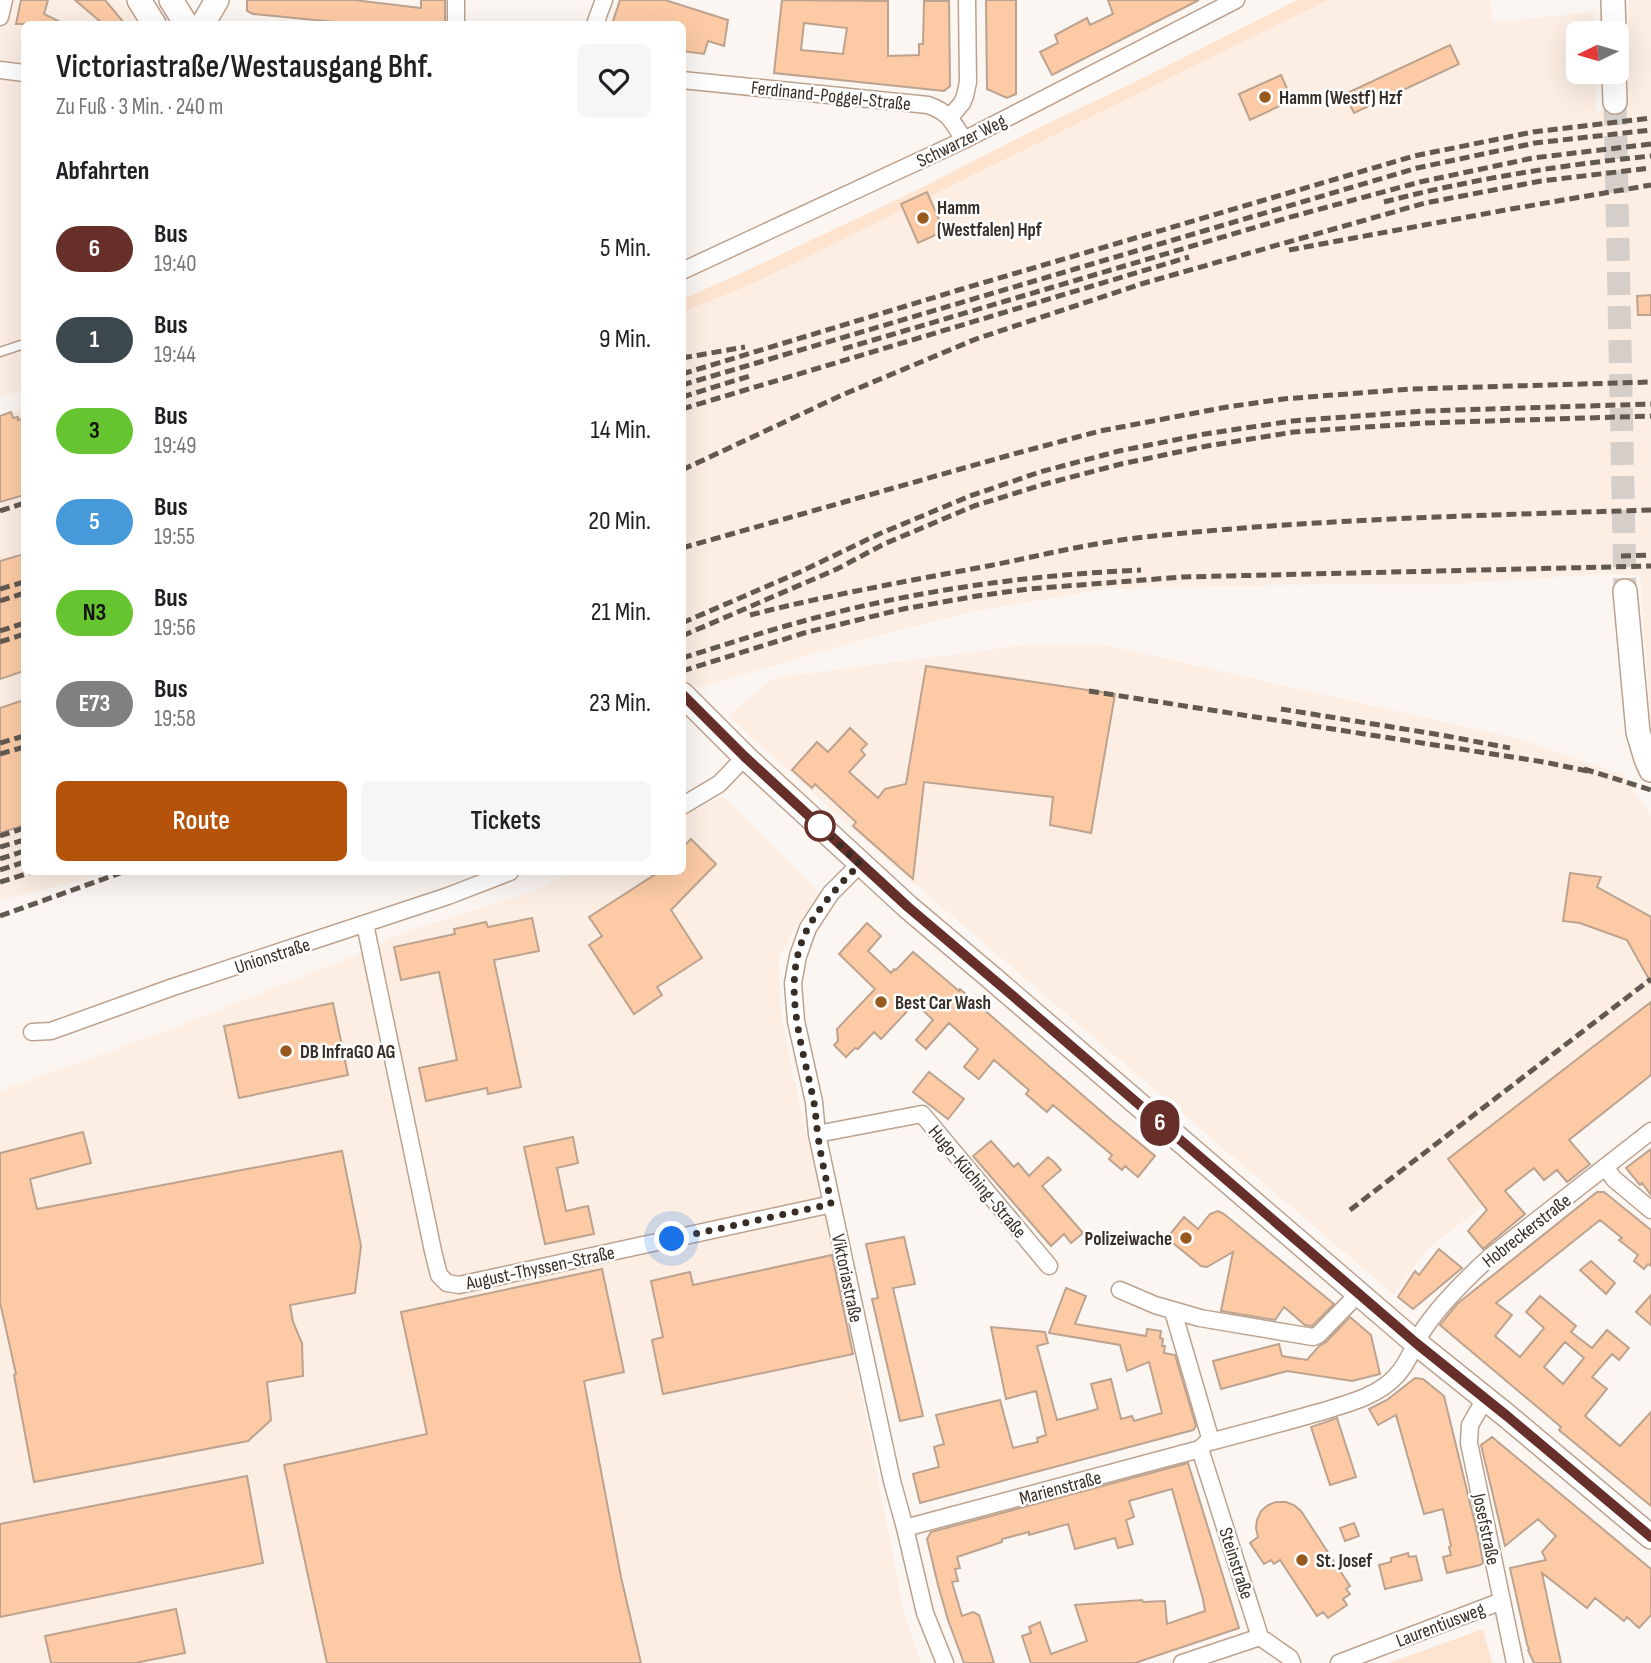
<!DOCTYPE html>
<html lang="de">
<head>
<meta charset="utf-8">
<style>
  :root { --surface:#fff; --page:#f6f6f6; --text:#202124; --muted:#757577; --accent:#b45309 }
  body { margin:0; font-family:"Sofia Sans Condensed",sans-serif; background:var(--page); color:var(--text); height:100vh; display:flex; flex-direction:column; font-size:26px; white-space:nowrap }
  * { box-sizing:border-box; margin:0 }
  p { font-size:23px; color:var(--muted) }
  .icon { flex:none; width:38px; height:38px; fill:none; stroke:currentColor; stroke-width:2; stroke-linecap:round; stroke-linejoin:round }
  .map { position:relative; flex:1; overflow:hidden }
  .sheet { position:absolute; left:21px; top:21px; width:665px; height:854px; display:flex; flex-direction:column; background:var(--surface); border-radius:10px; box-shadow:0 7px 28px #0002 }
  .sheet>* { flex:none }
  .badge { padding:0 14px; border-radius:23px; font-size:24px; line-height:46px }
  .needle { width:46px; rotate:265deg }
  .fabs { position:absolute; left:1566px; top:21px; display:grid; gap:14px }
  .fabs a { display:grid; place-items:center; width:63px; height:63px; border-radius:10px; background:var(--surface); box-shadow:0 7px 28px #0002; font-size:35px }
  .you { position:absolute; width:35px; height:35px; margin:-18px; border:5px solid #fff; border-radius:50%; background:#1a73e8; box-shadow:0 0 0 10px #1a73e833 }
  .map>.badge { position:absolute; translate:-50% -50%; box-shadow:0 0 0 4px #fff }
  h2 { padding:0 35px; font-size:26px; line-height:63px }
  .round { display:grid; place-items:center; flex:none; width:74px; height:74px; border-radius:10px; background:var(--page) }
  .summary { display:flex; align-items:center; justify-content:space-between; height:119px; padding:0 35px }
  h1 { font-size:33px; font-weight:600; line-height:52px }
  .cta { display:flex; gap:14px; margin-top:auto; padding:14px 35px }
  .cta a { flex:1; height:80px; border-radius:10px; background:var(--accent); color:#fff; font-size:28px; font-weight:600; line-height:80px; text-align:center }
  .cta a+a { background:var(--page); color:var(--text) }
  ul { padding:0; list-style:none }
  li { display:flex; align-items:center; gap:21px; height:91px; padding:0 35px }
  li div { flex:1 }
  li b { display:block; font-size:26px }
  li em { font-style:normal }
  li .badge { min-width:77px; font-weight:700; text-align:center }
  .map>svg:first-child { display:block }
  .built { fill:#fceee3 }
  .green { fill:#fee3cf }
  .building { fill:#fccba5; stroke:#bda38f; stroke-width:2; fill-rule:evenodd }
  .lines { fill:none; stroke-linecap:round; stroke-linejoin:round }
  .secondary-tunnel { stroke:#d5cec9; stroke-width:23; stroke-dasharray:23 11; stroke-linecap:butt }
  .lane-casing { stroke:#bca28e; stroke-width:11 }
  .street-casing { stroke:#bca28e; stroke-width:19 }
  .secondary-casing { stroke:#bca28e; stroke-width:26 }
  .lane { stroke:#fff; stroke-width:8 }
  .street { stroke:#fff; stroke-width:16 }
  .secondary { stroke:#fff; stroke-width:23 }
  .rail { stroke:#625951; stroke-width:5; stroke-dasharray:10 5; stroke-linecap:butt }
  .line-casing { stroke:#fff; stroke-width:16 }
  .line { stroke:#662f29; stroke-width:10 }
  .walk { stroke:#382e25; stroke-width:7; stroke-dasharray:0 12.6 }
  .poi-dot { fill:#97591e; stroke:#fff; stroke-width:2.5 }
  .stop-dot { fill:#fff; stroke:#662f29; stroke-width:3.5 }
  .labels { text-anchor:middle; stroke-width:5; stroke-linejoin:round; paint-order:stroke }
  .street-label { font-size:19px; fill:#382e25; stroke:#fff }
  .poi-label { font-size:19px; font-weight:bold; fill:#382e25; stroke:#fff; text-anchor:start }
</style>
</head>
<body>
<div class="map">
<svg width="1651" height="1663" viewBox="0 0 1651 1663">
  <rect width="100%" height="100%" fill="#fcf6f2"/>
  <path class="built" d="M 0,0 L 120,0 L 143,24 L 24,24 L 24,390 L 0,397 Z
    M 1328,0 L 1490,0 L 1493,22 L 1594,12 L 1594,33 L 1578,33 L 1578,72 L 1595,72 L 1596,111 L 1626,108 L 1629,0 L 1651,0 L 1651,728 L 1640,575 L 1605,574 L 1452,584 L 1279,585 L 1106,589 L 971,612 L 854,642 L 683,692 L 683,312 L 759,280 Z
    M 24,408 L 24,872 L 116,872 L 0,900 L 0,415 Z
    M 1033,644 L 1105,645 L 1524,740 L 1623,775 L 1651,816 L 1651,1077 L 1426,1250 L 1394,1295 L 893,865 L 728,716 L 774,678 Z
    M 723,796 L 822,895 L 795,927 L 779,958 L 781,1013 L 792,1071 L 832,1241 L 904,1613 L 921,1663 L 0,1663 L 0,1091 L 174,1028 L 352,957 L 403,932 L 533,892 L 573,872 L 682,872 L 683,816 Z"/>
  <path class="green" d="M 1297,0 L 1328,0 L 756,282 L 683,312 L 683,299 L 748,270 L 911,193 L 1032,131 L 1135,82 Z
    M 1483,1629 L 1492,1663 L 1389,1663 Z"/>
  <path class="building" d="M 21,0 L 48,0 L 44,14 L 64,24 L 16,24 Z
    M 75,0 L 105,0 L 125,24 L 103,24 Z
    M 247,0 L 354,0 L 421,8 L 421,0 L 445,0 L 445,24 L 355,24 L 253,14 L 247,11 Z
    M 620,0 L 665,0 L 728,20 L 724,46 L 708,41 L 704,54 L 682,51 L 682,24 L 612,24 Z
    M 782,0 L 888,1 L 888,56 L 919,55 L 919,44 L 923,44 L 924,1 L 949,1 L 950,86 L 944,91 L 774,73 ZM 804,23 L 847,28 L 843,54 L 801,50 Z
    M 986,0 L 1016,0 L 1016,94 L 1007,98 L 987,89 Z
    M 1108,0 L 1199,0 L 1052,75 L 1040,52 L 1058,43 L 1055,35 L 1087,18 L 1090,25 L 1113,14 Z
    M 1450,45 L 1459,64 L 1354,113 L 1345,94 Z
    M 1281,75 L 1292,100 L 1250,120 L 1239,94 Z
    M 927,192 L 944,231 L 918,243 L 901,204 Z
    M 1651,295 L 1651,315 L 1638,315 L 1637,296 Z
    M 11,412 L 13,418 L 18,417 L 18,420 L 24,418 L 24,495 L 0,502 L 0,416 Z
    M 24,554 L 24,671 L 0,679 L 0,561 Z
    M 926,666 L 1115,694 L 1091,833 L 1050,825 L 1053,797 L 924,782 L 913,879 L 853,826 L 856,822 L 815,784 L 812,788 L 792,770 L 817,742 L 828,752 L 850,728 L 867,744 L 861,750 L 865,755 L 849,772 L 878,798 L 885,789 L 906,784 Z
    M 24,700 L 24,825 L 0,833 L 0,708 Z
    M 691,839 L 716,864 L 671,910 L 702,958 L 657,987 L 662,995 L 634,1014 L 589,945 L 602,936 L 589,917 L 659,872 L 682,872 L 682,848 Z
    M 1570,873 L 1601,877 L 1597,887 L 1651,917 L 1651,983 L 1627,940 L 1580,923 L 1563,921 Z
    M 532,918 L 539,951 L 494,960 L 521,1087 L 488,1094 L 487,1088 L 426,1101 L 419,1068 L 457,1060 L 439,972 L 401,980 L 394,947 L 455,934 L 454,929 L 486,922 L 488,927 Z
    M 867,923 L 881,936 L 868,951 L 891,973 L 894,969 L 896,970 L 913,952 L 959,991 L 960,989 L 1109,1118 L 1155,1156 L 1138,1177 L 1125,1166 L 1122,1170 L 1109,1159 L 1112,1155 L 1053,1105 L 1047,1112 L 1026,1094 L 1029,1090 L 994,1060 L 979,1079 L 964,1067 L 978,1049 L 949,1023 L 926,1049 L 916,1040 L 933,1020 L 915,1003 L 881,1039 L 874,1032 L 858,1049 L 855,1048 L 846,1057 L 834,1045 L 838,1041 L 837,1029 L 875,989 L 839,954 Z
    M 1651,1002 L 1651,1075 L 1569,1140 L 1590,1164 L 1567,1182 L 1557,1170 L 1544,1180 L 1534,1168 L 1505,1191 L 1525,1214 L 1483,1249 L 1468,1231 L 1487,1210 L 1448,1159 Z
    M 333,1003 L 348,1075 L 239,1098 L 224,1026 Z
    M 929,1072 L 964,1099 L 948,1119 L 913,1092 Z
    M 83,1132 L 91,1163 L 30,1179 L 37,1209 L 342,1151 L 361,1246 L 355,1293 L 290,1305 L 293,1322 L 302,1343 L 303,1376 L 267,1382 L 271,1420 L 248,1441 L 34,1482 L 14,1375 L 16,1374 L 0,1302 L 0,1153 Z
    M 573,1137 L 578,1163 L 557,1168 L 566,1211 L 588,1206 L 594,1234 L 545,1244 L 524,1147 Z
    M 991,1141 L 1014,1167 L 1018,1163 L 1029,1176 L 1048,1157 L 1055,1163 L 1061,1170 L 1042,1186 L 1083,1233 L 1071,1243 L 1064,1234 L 1051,1246 L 973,1156 Z
    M 1651,1149 L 1651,1195 L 1642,1183 L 1640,1185 L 1626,1168 Z
    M 1597,1192 L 1604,1192 L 1651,1230 L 1651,1266 L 1648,1264 L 1644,1269 L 1634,1261 L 1638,1255 L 1619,1240 L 1622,1238 L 1600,1220 L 1496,1303 L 1512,1315 L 1495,1336 L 1520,1357 L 1544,1328 L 1526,1312 L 1540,1296 L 1576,1326 L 1571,1332 L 1592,1348 L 1607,1330 L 1629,1348 L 1619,1360 L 1612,1354 L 1592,1377 L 1607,1389 L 1585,1416 L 1620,1446 L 1651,1412 L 1651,1506 L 1559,1430 L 1561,1427 L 1440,1325 L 1457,1304 ZM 1565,1342 L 1584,1358 L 1563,1384 L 1544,1367 Z
    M 1218,1211 L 1224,1214 L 1334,1304 L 1312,1326 L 1305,1325 L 1284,1307 L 1275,1320 L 1221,1311 L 1233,1252 L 1207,1267 L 1201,1266 L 1167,1238 L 1184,1217 L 1198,1229 L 1210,1214 Z
    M 904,1237 L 915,1284 L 893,1288 L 923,1416 L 900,1421 L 872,1299 L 878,1298 L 866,1244 Z
    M 1439,1249 L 1462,1268 L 1413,1309 L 1398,1297 L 1415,1271 L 1419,1275 Z
    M 832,1255 L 853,1354 L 663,1394 L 652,1340 L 663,1337 L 651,1281 L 690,1272 L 693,1285 Z
    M 1591,1261 L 1615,1283 L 1606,1294 L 1580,1270 Z
    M 602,1269 L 624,1372 L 584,1381 L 621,1577 L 641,1663 L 327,1663 L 284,1465 L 427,1434 L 401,1312 Z
    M 1066,1288 L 1086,1296 L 1075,1324 L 1146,1336 L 1147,1329 L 1161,1331 L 1160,1338 L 1163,1339 L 1162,1346 L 1165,1346 L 1164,1353 L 1175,1355 L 1196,1426 L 1193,1430 L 920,1503 L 913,1474 L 939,1467 L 934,1447 L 944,1444 L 936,1415 L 1000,1400 L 1013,1448 L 1038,1442 L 1037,1438 L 1046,1435 L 1036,1391 L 1006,1399 L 991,1327 L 1045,1332 L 1048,1343 L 1037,1346 L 1057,1420 L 1098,1409 L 1091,1384 L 1111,1379 L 1121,1419 L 1132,1416 L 1134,1421 L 1162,1413 L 1149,1362 L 1127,1371 L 1120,1345 L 1049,1333 Z
    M 1651,1295 L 1651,1325 L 1636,1312 Z
    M 1350,1317 L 1371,1335 L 1380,1374 L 1352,1381 L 1287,1371 L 1221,1389 L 1213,1361 L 1279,1344 L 1282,1356 L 1307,1360 L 1319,1346 L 1326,1342 Z
    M 1415,1378 L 1423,1379 L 1444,1396 L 1479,1540 L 1483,1563 L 1480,1565 L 1447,1573 L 1443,1557 L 1451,1555 L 1449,1547 L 1451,1546 L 1443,1509 L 1424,1514 L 1396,1415 L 1378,1425 L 1369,1409 L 1387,1400 Z
    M 1337,1418 L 1356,1477 L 1330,1485 L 1311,1427 Z
    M 1492,1437 L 1651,1569 L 1651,1615 L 1639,1628 L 1627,1617 L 1624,1621 L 1595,1598 L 1587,1608 L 1542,1573 L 1561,1663 L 1534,1663 L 1528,1650 L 1529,1649 L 1527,1644 L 1510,1568 L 1546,1560 L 1542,1552 L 1556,1536 L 1538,1519 L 1505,1546 L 1481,1445 Z
    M 1188,1463 L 1239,1628 L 1135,1663 L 1031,1663 L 1022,1636 L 1031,1633 L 1029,1627 L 1040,1622 L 1051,1654 L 1087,1641 L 1075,1605 L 1142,1600 L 1143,1602 L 1165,1601 L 1167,1624 L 1205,1611 L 1203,1599 L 1172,1489 L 1129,1501 L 1134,1517 L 1126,1520 L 1133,1544 L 1118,1548 L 1115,1538 L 1075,1549 L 1068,1524 L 1029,1535 L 1029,1532 L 1002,1539 L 1002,1542 L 957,1557 L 960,1568 L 955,1569 L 958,1581 L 952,1582 L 962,1616 L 973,1612 L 979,1615 L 994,1663 L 964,1663 L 948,1620 L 938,1585 L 927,1539 L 931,1532 Z
    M 247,1476 L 263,1563 L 0,1617 L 0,1524 Z
    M 1276,1502 L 1286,1502 L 1294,1505 L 1301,1511 L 1350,1586 L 1346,1589 L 1350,1594 L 1343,1599 L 1347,1605 L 1328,1618 L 1323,1612 L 1317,1616 L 1280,1560 L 1274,1564 L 1271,1560 L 1264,1564 L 1250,1543 L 1258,1537 L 1256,1528 L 1257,1520 L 1261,1511 L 1268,1505 Z
    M 1354,1523 L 1359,1536 L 1345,1541 L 1340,1528 Z
    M 1408,1553 L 1409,1557 L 1416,1556 L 1422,1580 L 1385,1589 L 1379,1565 L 1391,1562 L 1391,1558 Z
    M 176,1609 L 185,1653 L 135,1663 L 51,1663 L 45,1636 Z"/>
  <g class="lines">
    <path class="secondary-tunnel" d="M 1615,102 L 1625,591"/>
    <g class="lane-casing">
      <path id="lane" d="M 0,352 L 24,344"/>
    </g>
    <g class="street-casing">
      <path id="street" d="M 456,0 L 456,24
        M 0,17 L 4,0
        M 595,24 L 604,0
        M 0,70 L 24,73
        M 682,80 L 928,105 C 950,113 952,121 964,140
        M 950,117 L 962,103 L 965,96 L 968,82 L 967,0
        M 682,271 L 964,140 L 1236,0
        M 682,806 L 719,784 L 745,757
        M 860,864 L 831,893 L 808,928 L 798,956 L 793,983 L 796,1021 L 814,1102 L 817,1134 L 832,1204 L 892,1481 L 905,1528 L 925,1613 L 945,1663
        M 365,924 L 433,1251 L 439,1275 L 447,1283 L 459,1285 L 832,1204
        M 32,1032 L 51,1031 L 173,987 L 448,896 L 510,872
        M 817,1134 L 922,1114 L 1049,1266
        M 1605,1167 L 1614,1179 L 1651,1210
        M 1120,1290 L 1155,1305 L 1200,1318 L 1313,1337 L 1318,1335 L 1358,1294
        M 1173,1311 L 1211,1441
        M 1485,1399 L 1470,1425 L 1469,1443 L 1515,1663
        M 1200,1449 L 1260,1637 L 1290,1658 L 1292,1663
        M 905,1528 L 1200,1449 L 1206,1443 C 1244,1433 1282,1423 1320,1412 C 1346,1404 1377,1397 1396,1376 C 1410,1362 1414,1342 1426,1326 C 1444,1300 1468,1277 1491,1256 L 1651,1131
        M 1182,1663 L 1260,1637
        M 1339,1663 L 1502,1601"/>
    </g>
    <g class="secondary-casing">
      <path id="secondary" d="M 139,0 L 154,24
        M 171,0 L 186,24
        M 1613,0 L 1614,33
        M 203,24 L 217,0
        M 1614,72 L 1615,102
        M 1625,591 L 1638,732 L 1646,759 L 1651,770
        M 682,694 L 745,757 L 908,907 L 993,979 L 1416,1343 L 1507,1416 L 1651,1537"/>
    </g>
    <use href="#lane" class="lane"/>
    <use href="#street" class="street"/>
    <use href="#secondary" class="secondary"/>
    <path class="rail" d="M 1384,202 C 1472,179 1561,165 1651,156
      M 1289,250 L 1511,209 L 1651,185
      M 843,349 L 1287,218 L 1420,182 L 1533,158 L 1651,144
      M 682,358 L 745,347
      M 682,374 L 962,289 L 1414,156 L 1533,132 L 1651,118
      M 682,385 L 1417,168 L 1535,143 L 1651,130
      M 682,397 L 753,375
      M 682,409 L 1189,257
      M 682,470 L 842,395 L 976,339 L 1141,284 L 1425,203 L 1541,181 L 1651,168
      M 0,511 L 24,503
      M 682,548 L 1010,455 L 1100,431 L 1227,407 L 1283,399 L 1410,389 L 1651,382
      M 1621,556 L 1651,555
      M 0,589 L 24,582
      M 0,601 L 24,593
      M 750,615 C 828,595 908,581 988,566 C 1043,555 1099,541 1154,536 C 1319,519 1486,515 1651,510
      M 682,623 L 800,572 L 879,534 L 970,496 L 1040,472 L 1119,451 L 1205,434 L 1292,421 L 1425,411 L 1651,404
      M 0,631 L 24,623
      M 682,636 L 837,569 L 884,544 L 974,506 L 1045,484 L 1121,464 L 1207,446 L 1294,432 L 1425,423 L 1651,416
      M 0,642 L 24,634
      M 682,658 C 721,646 760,633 800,622 C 910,591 1027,575 1141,570
      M 682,671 L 804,633 L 903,609 L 977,596 L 1028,589 L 1182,577 L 1651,566
      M 1089,691 L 1544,762 L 1592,772
      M 1281,709 L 1441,735 L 1510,748
      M 0,743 L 24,736
      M 0,754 L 24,747
      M 1584,769 L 1651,790
      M 0,836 L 24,828
      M 0,847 L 24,840
      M 0,859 L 24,851
      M 0,870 L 24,862
      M 0,882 L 32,872
      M 0,916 L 123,872
      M 1350,1210 L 1651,979"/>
  </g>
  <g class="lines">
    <g class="line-casing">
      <path id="line" d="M 682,694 L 745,757 L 908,907 L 1013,996 L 1416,1343 L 1507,1416 L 1651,1537"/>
    </g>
    <use href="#line" class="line"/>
    <path class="walk" d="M 672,1239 L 831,1204 C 827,1181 821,1159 818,1136 C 816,1123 816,1111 813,1098 C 802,1043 779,980 809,926 C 823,902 841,883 860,864 L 820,826"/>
  </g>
  <g class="poi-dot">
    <circle cx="1265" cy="97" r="7"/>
    <circle cx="923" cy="218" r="7"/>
    <circle cx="881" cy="1002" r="7"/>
    <circle cx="286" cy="1051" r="7"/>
    <circle cx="1186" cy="1238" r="7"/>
    <circle cx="1302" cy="1560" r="7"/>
  </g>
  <circle class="stop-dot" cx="820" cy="826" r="14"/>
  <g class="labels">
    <g class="street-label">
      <text transform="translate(831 95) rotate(6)" y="7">Ferdinand-Poggel-Straße</text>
      <text transform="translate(961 140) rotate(-26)" y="7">Schwarzer Weg</text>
      <text transform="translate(272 955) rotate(-18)" y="7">Unionstraße</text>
      <text transform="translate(978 1181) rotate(50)" y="7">Hugo-Küching-Straße</text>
      <text transform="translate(1526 1230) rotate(-38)" y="7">Hobreckerstraße</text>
      <text transform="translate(540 1267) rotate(-12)" y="7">August-Thyssen-Straße</text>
      <text transform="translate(848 1278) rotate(78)" y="7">Viktoriastraße</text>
      <text transform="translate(1060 1487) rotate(-15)" y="7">Marienstraße</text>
      <text transform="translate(1487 1529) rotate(78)" y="7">Josefstraße</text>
      <text transform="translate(1237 1563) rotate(72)" y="7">Steinstraße</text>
      <text transform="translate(1440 1624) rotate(-21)" y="7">Laurentiusweg</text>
    </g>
    <g class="poi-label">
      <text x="1279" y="104">Hamm (Westf) Hzf</text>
      <text x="937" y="214">Hamm<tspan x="937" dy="22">(Westfalen) Hpf</tspan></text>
      <text x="895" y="1009">Best Car Wash</text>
      <text x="300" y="1058">DB InfraGO AG</text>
      <text x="1172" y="1245" text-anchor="end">Polizeiwache</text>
      <text x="1316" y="1567">St. Josef</text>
    </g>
  </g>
</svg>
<div class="fabs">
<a><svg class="needle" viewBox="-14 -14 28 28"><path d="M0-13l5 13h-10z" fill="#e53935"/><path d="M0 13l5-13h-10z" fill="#757577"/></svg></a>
</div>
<div class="you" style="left:672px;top:1239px"></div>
<b class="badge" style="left:1160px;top:1123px;background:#662f29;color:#fff">6</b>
<section class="sheet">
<div class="summary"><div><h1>Victoriastraße/Westausgang Bhf.</h1><p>Zu Fuß · 3 Min. · 240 m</p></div><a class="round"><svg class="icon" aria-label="heart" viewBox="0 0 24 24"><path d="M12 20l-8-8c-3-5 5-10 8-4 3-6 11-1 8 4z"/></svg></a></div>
<h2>Abfahrten</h2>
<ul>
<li><span class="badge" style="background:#662f29;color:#fff">6</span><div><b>Bus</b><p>19:40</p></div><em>5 Min.</em></li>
<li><span class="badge" style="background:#3d484e;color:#fff">1</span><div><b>Bus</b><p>19:44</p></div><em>9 Min.</em></li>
<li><span class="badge" style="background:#66c430;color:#111">3</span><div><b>Bus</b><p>19:49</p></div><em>14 Min.</em></li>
<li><span class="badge" style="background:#479ada;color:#fff">5</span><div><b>Bus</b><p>19:55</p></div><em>20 Min.</em></li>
<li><span class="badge" style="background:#66c430;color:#111">N3</span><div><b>Bus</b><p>19:56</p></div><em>21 Min.</em></li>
<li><span class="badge" style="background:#808080;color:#fff">E73</span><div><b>Bus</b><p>19:58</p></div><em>23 Min.</em></li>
</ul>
<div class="cta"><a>Route</a><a>Tickets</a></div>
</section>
</div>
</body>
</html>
